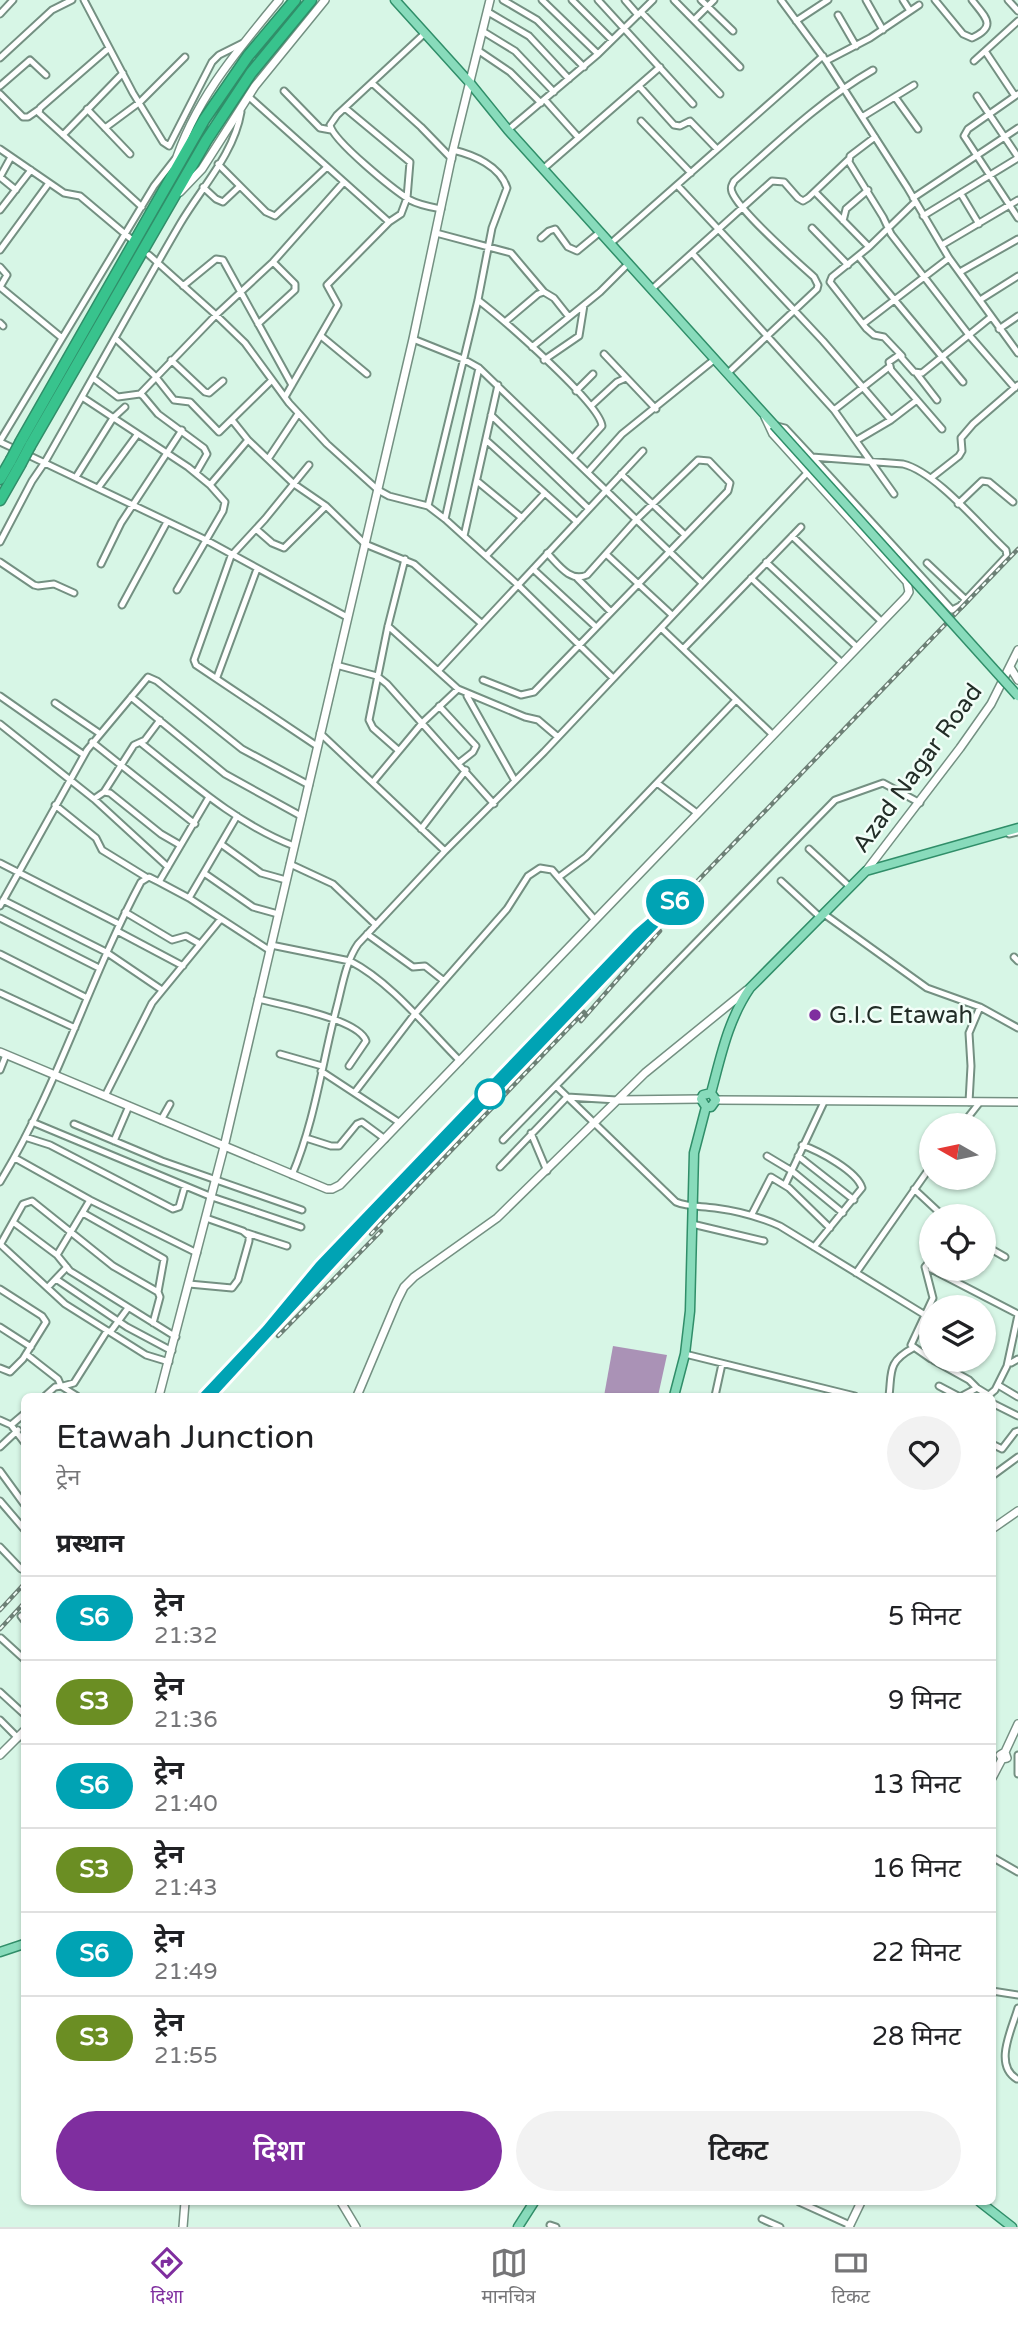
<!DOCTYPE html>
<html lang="hi">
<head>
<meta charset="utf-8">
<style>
  :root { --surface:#fff; --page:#f2f2f2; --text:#202124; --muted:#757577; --line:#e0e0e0; --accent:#7f2e9f }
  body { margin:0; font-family:"Varela Round","Noto Sans Devanagari",sans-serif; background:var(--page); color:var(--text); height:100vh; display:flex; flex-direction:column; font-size:26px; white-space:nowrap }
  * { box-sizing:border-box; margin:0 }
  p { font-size:23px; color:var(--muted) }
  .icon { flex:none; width:38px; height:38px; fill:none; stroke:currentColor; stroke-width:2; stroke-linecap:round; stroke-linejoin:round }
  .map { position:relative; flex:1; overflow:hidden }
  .sheet { position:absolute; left:21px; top:1393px; width:975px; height:812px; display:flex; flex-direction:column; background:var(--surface); border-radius:10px; box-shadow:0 2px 5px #0004 }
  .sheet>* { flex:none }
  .badge { padding:0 14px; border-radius:23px; font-size:24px; line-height:46px }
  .needle { width:46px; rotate:279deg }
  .fabs { position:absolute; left:919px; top:1113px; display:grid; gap:14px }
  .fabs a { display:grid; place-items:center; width:77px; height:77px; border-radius:50%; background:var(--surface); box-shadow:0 2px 5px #0004; font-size:35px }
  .map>.badge { position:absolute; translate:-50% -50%; box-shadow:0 0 0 4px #fff }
  h2 { padding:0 35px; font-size:26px; line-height:63px }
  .round { display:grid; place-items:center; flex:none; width:74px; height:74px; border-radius:37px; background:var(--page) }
  .head { display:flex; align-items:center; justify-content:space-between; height:119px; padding:0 35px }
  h1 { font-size:33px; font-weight:600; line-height:52px }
  .primary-button { display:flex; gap:14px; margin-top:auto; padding:14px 35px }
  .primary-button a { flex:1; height:80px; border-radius:42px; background:var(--accent); color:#fff; font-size:28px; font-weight:600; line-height:80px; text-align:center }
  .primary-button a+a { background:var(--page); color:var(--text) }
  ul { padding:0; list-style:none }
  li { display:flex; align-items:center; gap:21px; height:84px; padding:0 35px; border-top:2px solid var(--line) }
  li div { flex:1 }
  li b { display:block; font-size:26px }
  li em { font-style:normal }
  li .badge { min-width:77px; font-weight:700; text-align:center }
  .menu { display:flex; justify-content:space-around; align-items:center; height:98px; border-top:2px solid var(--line); background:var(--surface); font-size:19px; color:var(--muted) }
  .menu a { display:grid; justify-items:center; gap:4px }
  .menu .current { color:var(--accent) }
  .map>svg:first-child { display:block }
  .water { fill:#aa92b6 }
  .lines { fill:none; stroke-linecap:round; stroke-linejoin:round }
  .street-casing { stroke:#749082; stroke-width:9 }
  .secondary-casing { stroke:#749082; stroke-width:10 }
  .primary-casing { stroke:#308e69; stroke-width:11 }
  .highway-casing { stroke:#308e69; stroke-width:13 }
  .street { stroke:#fff; stroke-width:5 }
  .secondary { stroke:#fff; stroke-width:7 }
  .primary { stroke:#88dbbb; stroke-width:8 }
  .highway { stroke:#38c38d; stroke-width:10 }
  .rail-casing { stroke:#6d8076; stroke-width:4.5 }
  .rail { stroke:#f2fef8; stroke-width:2; stroke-dasharray:5; stroke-linecap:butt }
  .primary-bridge-casing { stroke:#308e69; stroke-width:11; stroke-linecap:butt }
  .highway-bridge-casing { stroke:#308e69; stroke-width:13; stroke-linecap:butt }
  .primary-bridge { stroke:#88dbbb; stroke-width:8 }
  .highway-bridge { stroke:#38c38d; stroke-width:10 }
  .line-casing { stroke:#fff; stroke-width:16 }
  .line { stroke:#00a3b4; stroke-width:10 }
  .poi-dot { fill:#7f2e9f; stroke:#f2fef8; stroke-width:2.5 }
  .stop-dot { fill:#fff; stroke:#00a3b4; stroke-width:3.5 }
  .labels { text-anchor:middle; stroke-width:5; stroke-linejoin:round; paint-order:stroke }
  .street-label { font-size:24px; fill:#222d27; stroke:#f2fef8 }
  .poi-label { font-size:24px; fill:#222d27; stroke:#f2fef8; text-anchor:start }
</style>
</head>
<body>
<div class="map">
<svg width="1018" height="2227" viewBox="0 0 1018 2227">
  <rect width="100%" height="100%" fill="#d7f6e6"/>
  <path class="water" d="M 613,1346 L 667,1355 L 658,1396 L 604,1396 Z"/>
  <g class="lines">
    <g class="street-casing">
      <path id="street" d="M 84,0 L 133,93 L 163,142 L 169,146 L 212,62 L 219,55 L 243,43
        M 503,0 L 537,20 L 584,67
        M 542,0 L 598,54
        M 572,0 L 612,40
        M 598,0 L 693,104
        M 625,0 L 638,15
        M 674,0 L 740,67
        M 701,0 L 733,31
        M 781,0 L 826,61 L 907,187 L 949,258 L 1018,353
        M 866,0 L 883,30
        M 903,0 L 910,11
        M 935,0 L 963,34 L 972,38 C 998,26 985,17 972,0
        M 1008,0 L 1018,11
        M 488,12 L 529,36 L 569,79
        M 641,12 L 720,94
        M 0,14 L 13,0
        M 838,15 L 856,46
        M 694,20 L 714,0
        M 796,21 L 828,0
        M 484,32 L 515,51 L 554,92
        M 424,34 L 337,115 L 330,125 C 333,141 394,190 410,200 C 419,205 431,207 441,209
        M 109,48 L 40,108 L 39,113 L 142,207
        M 479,51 L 510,72 L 541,103
        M 985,51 L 1015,96
        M 0,58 L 52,10 L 72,0
        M 826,61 L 870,38 L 919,5
        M 974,61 L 1018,21
        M 372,83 L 421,127 L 452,159
        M 0,86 L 30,60 L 46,75
        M 639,86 L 674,125 L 680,126 L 690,121 L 717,149
        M 284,91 L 320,128 L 331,130
        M 0,94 L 23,117 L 28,117 L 38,110
        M 1018,94 L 968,129 L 964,136 L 1018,218
        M 248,96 L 389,222
        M 977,96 L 1018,157
        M 895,97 L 918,129
        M 545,100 L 578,137
        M 87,109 L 130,154
        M 862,117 L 914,85
        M 641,121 L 691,173
        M 105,128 L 140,102 L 185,57
        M 508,130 L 598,54 L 653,0
        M 63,135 L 123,73
        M 875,137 L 850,156 L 849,162 L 883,217 L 891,234 L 969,335 L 1015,388
        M 0,149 L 64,193 L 80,196 L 131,239
        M 11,157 L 0,177 L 16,190
        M 218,164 L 266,212 L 275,216 L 327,167
        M 543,169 L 660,67
        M 677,185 L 823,341 L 891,420
        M 203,187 L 216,199 L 223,202 L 240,186
        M 815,192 L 869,247
        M 961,194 L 979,224
        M 913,198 L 1018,128
        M 0,210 L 31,170
        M 923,216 L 1018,158
        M 843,221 L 846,209 L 868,190
        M 812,228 L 848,265
        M 436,233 L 511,253 L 544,292
        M 541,238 L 549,231 L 555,229 L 568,247 L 577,251 L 600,232
        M 610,244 L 823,56
        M 942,245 L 1018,200
        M 0,250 L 49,183
        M 692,253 L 834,410 L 894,494
        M 149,255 L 216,315 L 245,343 L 289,403 L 327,444 L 378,490 L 389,496 L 428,506 L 445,519 L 518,585 L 613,678
        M 858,256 L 963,382
        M 0,267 L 7,275 L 0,287
        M 960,272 L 1018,239
        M 183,286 L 216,259 L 223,260 L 292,385
        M 0,287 L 62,338
        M 652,289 L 772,181 L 784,182 L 798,198 L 803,201 L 808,198 L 849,159
        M 478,300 C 500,317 600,403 602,426 L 573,458
        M 980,300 L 1018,276
        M 505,322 L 538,294 L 544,292 L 554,298 L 569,317
        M 0,323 L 3,326
        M 258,324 L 295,290 L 295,284 L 273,262
        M 863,324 L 949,258
        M 999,329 L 1018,316
        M 321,336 L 367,374
        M 115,338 L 155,376 L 174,400 L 190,402 L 219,432 L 272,380
        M 413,339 L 463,359 L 479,368 L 702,583
        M 532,347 L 600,292 L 629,263
        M 604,354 L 656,409
        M 902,356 L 884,337 L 874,335 L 866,328 L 830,282 L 832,277 L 869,247 L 915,202
        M 171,360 L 205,392 L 209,393 L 223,381
        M 544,360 L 579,336 L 584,305
        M 728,373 L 817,289 L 818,285 L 814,277 C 795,260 740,212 732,192 C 730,186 732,186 734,181 C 779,141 821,100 873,70
        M 917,374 L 937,400
        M 93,378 L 118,397 L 140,394 L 143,396 L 158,414 L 204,448 L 207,454 L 196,473
        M 576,391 L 593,374
        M 140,394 L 216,315 L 273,262 L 344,182
        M 82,397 L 188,467 L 210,485 L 225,502 L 223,511 L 177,590
        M 285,397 L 338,305 L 327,285 L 389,222 L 401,214 L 407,198 L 410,162 L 345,108
        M 591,406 L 617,382 L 626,378
        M 834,410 L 889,367
        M 491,415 L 589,509
        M 232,420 L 248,440 L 294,484 L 326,506 L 365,544 L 414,564 L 481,623
        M 777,426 L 785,428 L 812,457 L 903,464 C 936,472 980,526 1006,550 L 1007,556 L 960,606 L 952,610 L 812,457
        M 942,429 L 891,370 L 889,362 L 899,355 L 914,372 L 922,373 L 991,317
        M 486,440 L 577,522
        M 857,440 L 891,420 L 917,400
        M 0,441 L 154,186 L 175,159
        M 0,442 L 17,450
        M 26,454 L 204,539 L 347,617
        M 268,459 L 298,414
        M 309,465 L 265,519 L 231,556 L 194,660 L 196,665 L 317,746
        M 588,472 L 622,434 L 715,359
        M 621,474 L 685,535
        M 76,477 L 113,418 L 125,407
        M 931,478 L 959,456 L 962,451 L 961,438 L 973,424 L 1018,385
        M 477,481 L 522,518
        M 210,485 L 248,440
        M 98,488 L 137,435
        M 958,504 L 982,481 L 989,482 L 1013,502
        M 428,506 L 478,300 L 492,228 L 507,188 C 500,166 474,155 453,150
        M 445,519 L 479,368
        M 256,529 L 272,543 L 284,548 L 326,506
        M 464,536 L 498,385
        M 792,536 L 882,622
        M 0,542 L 32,481 L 45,462 C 90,383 134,303 180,224 C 201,188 234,154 241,112
        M 606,554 L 672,615
        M 486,556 L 545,493
        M 0,562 L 34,585 L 38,586 L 54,584 L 74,593
        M 766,562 L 857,647
        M 927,563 L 966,600
        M 101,564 L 121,523 L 182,430
        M 533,569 L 596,627
        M 577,578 L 611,612
        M 751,578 L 842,663
        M 122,605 L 167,522
        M 388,626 L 458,689 L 525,717 L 538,720 L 558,737
        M 661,628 L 772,734
        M 683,649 L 801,527
        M 336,665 L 377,676 L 387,684 L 494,804
        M 438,671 L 643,451
        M 217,677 L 257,569
        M 483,680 L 521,695 L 534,692 L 728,491 L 730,483 L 709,461 L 698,460 L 636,520 L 587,575 C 570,583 558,564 547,553
        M 0,696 L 84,755
        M 467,696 L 515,781
        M 131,697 L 225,774 L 301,816
        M 55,703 L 99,733
        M 439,706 L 476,746 L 473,752 L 459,763
        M 0,724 L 94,799 L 104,792 L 110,793 L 161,834 L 180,845
        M 320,733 L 445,851
        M 92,742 L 195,824
        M 141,743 C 189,781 237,824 294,846
        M 398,750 L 373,728 L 369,720 L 388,626 L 405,559
        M 373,782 L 423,722 L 458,689
        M 657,783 L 697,813
        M 104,792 L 134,745 L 145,740 L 160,720
        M 94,799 L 168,867
        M 55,805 L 96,838 L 102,850 L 146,877
        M 421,829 L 466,770
        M 1006,831 L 1009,834 L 1018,832
        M 221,844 L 261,873 L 286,880
        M 809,849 L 850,887
        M 0,863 L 119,924
        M 290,864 L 333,884 L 376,925
        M 204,873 L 253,907 L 278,914
        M 559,877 L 586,857 L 736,700
        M 781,881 L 821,918
        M 159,882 L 189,898 L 269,950
        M 189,898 L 237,816
        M 3,900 L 106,952 L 162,990
        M 0,906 L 87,750 L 148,677 L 157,681 L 242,749 L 309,785
        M 125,912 L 172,940 L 186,936 L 200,944
        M 824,914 L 927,988 L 980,1007 L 1018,1028
        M 0,918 L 99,968
        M 117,931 L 183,966
        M 367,934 L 413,967 L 425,966 L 444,981
        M 271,945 L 350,961 C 391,982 427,1028 460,1061
        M 0,954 L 87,998
        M 1014,957 L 1018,961
        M 0,993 L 75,1028
        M 258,999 C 281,1005 359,1019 366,1041 L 349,1066
        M 280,1054 L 322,1066
        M 0,1070 L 6,1055
        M 321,1071 L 400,1123
        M 556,1086 L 676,1202 C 688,1207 701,1206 715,1208 C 738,1211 758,1216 780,1226 L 925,1315
        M 355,1092 L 414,1015 L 507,909 L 528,876 L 540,868 L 552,870 L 595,920
        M 105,1096 L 152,1003 L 220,920
        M 969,1102 L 971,1066 L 969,1033 L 980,1007
        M 161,1120 L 170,1104
        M 32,1122 L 212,1197 L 301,1227
        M 74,1124 L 162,1161 L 302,1210
        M 962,1125 L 980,1102
        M 531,1133 L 547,1171
        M 25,1137 L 50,1145 L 173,1209 L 179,1207 L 185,1186
        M 306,1138 L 331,1146 L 339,1146 L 357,1124 L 362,1122 L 385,1139
        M 503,1140 L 835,800 L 883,783 L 920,803
        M 114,1141 L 129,1106
        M 802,1145 C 819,1151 857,1171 862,1188 L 814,1247
        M 767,1156 L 792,1171 L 843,1213
        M 798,1156 L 854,1200
        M 15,1158 L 90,1200 L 197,1253
        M 500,1167 L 567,1097 L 617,1100
        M 292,1175 C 315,1121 322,1063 337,1006 C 342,987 346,961 358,944 L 445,851 L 544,752 L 808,472
        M 0,1182 C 58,1087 89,979 141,882 L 149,877 L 159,882 L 209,797
        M 785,1185 L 824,1102
        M 914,1189 L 943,1216
        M 83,1213 L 164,1259 L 158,1292
        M 752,1214 L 771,1177 L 789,1188 L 830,1228
        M 13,1222 L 57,1255 L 70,1271 L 176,1337
        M 692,1224 L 764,1241
        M 247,1233 L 287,1246
        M 0,1244 L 65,1304 L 146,1355 L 169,1362
        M 0,1245 L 23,1204 L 32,1201 L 113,1266 L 158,1292 L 160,1297 L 153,1323
        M 984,1245 L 1005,1257
        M 57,1255 L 90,1200
        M 931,1260 L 925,1267 L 933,1298 L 911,1345 L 931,1359
        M 931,1269 L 1018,1314
        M 856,1273 L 931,1166
        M 56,1279 L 127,1327 L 172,1351
        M 189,1284 L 232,1288 L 238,1280 L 249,1241 L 249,1236 L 243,1231 L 206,1218
        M 48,1287 L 67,1267
        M 0,1289 L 42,1316 L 46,1322 L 23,1359 L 10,1372 L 0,1368
        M 0,1327 L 31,1347
        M 26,1354 L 58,1379 L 61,1386
        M 685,1354 L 855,1396
        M 933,1360 L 969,1380 L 977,1388 L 990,1396
        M 1011,1363 L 1018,1359
        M 998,1385 L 1018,1397
        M 63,1386 L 74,1383 L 107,1331 L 111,1331 L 128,1308
        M 939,1386 L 958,1396
        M 989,1395 L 995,1390 L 1007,1366 L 1018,1315
        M 45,1396 L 55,1387 L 61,1386 L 77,1396
        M 715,1396 L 722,1364
        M 889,1396 C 892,1372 887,1362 913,1348
        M 962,1396 L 977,1388
        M 992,1403 L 1018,1416
        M 0,1420 L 11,1425 L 24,1414
        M 11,1425 L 24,1442
        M 992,1444 L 1002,1449 L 1015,1432 L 1018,1431
        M 0,1447 L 18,1430
        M 0,1471 L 24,1504
        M 992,1476 L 1018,1457
        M 0,1501 L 24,1529
        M 0,1547 L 21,1569
        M 21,1616 L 24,1620
        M 1,1638 L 24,1659
        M 0,1692 L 24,1714
        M 0,1720 L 18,1738
        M 1018,1755 L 1018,1774
        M 992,1857 L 1018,1872
        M 992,1991 L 1018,1995
        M 1017,2079 C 993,2065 1012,2029 1018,2008
        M 799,2202 L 850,2225
        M 762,2219 L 780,2227
        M 550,2225 L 556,2227"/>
    </g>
    <g class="secondary-casing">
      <path id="secondary" d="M 174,166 C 194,101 237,51 279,0
        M 180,192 L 202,169 L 255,86 L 325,0
        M 1010,667 L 1018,680
        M 866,871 L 960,748 L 991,704 L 1018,650
        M 0,1052 L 327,1189 L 332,1189 L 340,1185 L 906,597 L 909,592 L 907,582 L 773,434 L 765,417
        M 619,1100 L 701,1099
        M 716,1100 L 1018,1102
        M 159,1396 L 224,1147 L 413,339 L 453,150 L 490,0
        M 357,1396 L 397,1301 L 404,1287 L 414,1277 L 497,1218 L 645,1073 L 747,990
        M 992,1529 L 1018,1511
        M 1005,1752 L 1018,1724
        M 0,1755 L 24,1731
        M 992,1778 L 1002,1759 L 1000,1755 L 1005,1752 L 1007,1758 L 1002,1759
        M 341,2202 L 356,2227
        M 183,2227 L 185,2202
        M 849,2227 L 861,2202"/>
    </g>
    <g class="primary-casing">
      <path id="primary" d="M 395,0 L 470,83 L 508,130 L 774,425
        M 711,1093 C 721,1056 728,1020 750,988 L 866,871 L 1018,828
        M 674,1396 L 685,1354 L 690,1311 L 694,1153 L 706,1107 L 701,1099 L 703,1095 L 711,1093 L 716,1100 L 711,1107 L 706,1107
        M 0,1952 L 24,1944
        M 980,2202 L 1012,2227
        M 518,2227 L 534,2202"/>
    </g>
    <g class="highway-casing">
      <path id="highway" d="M 21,441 L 204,120 L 248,56 L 295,0
        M 30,446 L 206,141 L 251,73 L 311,0
        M 0,479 L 11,460
        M 0,500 L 20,465"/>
    </g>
    <use href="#street" class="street"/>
    <use href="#secondary" class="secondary"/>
    <use href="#primary" class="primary"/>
    <use href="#highway" class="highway"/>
    <g class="rail-casing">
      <path id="rail" d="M 581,1021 L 660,931
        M 371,1234 L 584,1012
        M 278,1336 L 381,1231
        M 209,1396 L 376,1214 L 1018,549
        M 0,1610 L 24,1584
        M 0,1629 L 24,1603"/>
    </g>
    <use href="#rail" class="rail"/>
    <g class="primary-bridge-casing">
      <path id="primary-bridge" d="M 774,425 L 1018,696"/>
    </g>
    <g class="highway-bridge-casing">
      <path id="highway-bridge" d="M 11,460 L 21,441
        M 20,465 L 30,446"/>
    </g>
    <use href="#primary-bridge" class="primary-bridge"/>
    <use href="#highway-bridge" class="highway-bridge"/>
  </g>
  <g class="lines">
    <g class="line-casing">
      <path id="line" d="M 205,1396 L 267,1330 L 320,1266 L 638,934 L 676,901 L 376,1214 L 209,1396"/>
    </g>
    <use href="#line" class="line"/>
  </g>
  <circle class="poi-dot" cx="815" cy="1015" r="7"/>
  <circle class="stop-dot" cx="490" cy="1094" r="14"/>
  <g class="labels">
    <g class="street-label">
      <text transform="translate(917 768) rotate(-54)" y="8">Azad Nagar Road</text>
    </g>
    <g class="poi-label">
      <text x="829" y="1023">G.I.C Etawah</text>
    </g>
  </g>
</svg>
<div class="fabs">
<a><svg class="needle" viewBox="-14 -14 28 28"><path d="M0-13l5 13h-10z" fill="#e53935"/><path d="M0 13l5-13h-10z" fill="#757577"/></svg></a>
<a><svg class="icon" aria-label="locate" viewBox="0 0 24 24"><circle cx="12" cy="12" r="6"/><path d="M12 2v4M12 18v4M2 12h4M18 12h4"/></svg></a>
<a><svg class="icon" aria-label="layers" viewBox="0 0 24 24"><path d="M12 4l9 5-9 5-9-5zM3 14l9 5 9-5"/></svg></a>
</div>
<b class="badge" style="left:675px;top:902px;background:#00a3b4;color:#fff">S6</b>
<section class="sheet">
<div class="head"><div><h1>Etawah Junction</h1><p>ट्रेन</p></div><a class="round"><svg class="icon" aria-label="heart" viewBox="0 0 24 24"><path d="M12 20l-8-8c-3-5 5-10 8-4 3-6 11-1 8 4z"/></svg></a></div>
<h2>प्रस्थान</h2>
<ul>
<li><span class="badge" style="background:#00a3b4;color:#fff">S6</span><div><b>ट्रेन</b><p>21:32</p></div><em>5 मिनट</em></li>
<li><span class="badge" style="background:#6b8e23;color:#fff">S3</span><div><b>ट्रेन</b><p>21:36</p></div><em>9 मिनट</em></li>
<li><span class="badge" style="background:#00a3b4;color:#fff">S6</span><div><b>ट्रेन</b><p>21:40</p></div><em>13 मिनट</em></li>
<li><span class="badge" style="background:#6b8e23;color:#fff">S3</span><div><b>ट्रेन</b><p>21:43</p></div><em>16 मिनट</em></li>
<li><span class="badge" style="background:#00a3b4;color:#fff">S6</span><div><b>ट्रेन</b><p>21:49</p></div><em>22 मिनट</em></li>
<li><span class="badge" style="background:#6b8e23;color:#fff">S3</span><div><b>ट्रेन</b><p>21:55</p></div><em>28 मिनट</em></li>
</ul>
<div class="primary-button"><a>दिशा</a><a>टिकट</a></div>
</section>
</div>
<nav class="menu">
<a class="current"><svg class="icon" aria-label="directions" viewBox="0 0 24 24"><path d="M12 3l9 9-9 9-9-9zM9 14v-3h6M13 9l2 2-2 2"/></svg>दिशा</a>
<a><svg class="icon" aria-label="map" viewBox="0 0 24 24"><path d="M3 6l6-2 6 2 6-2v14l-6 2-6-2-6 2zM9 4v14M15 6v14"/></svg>मानचित्र</a>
<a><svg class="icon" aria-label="tickets" viewBox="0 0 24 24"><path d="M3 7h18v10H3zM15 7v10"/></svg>टिकट</a>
</nav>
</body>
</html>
